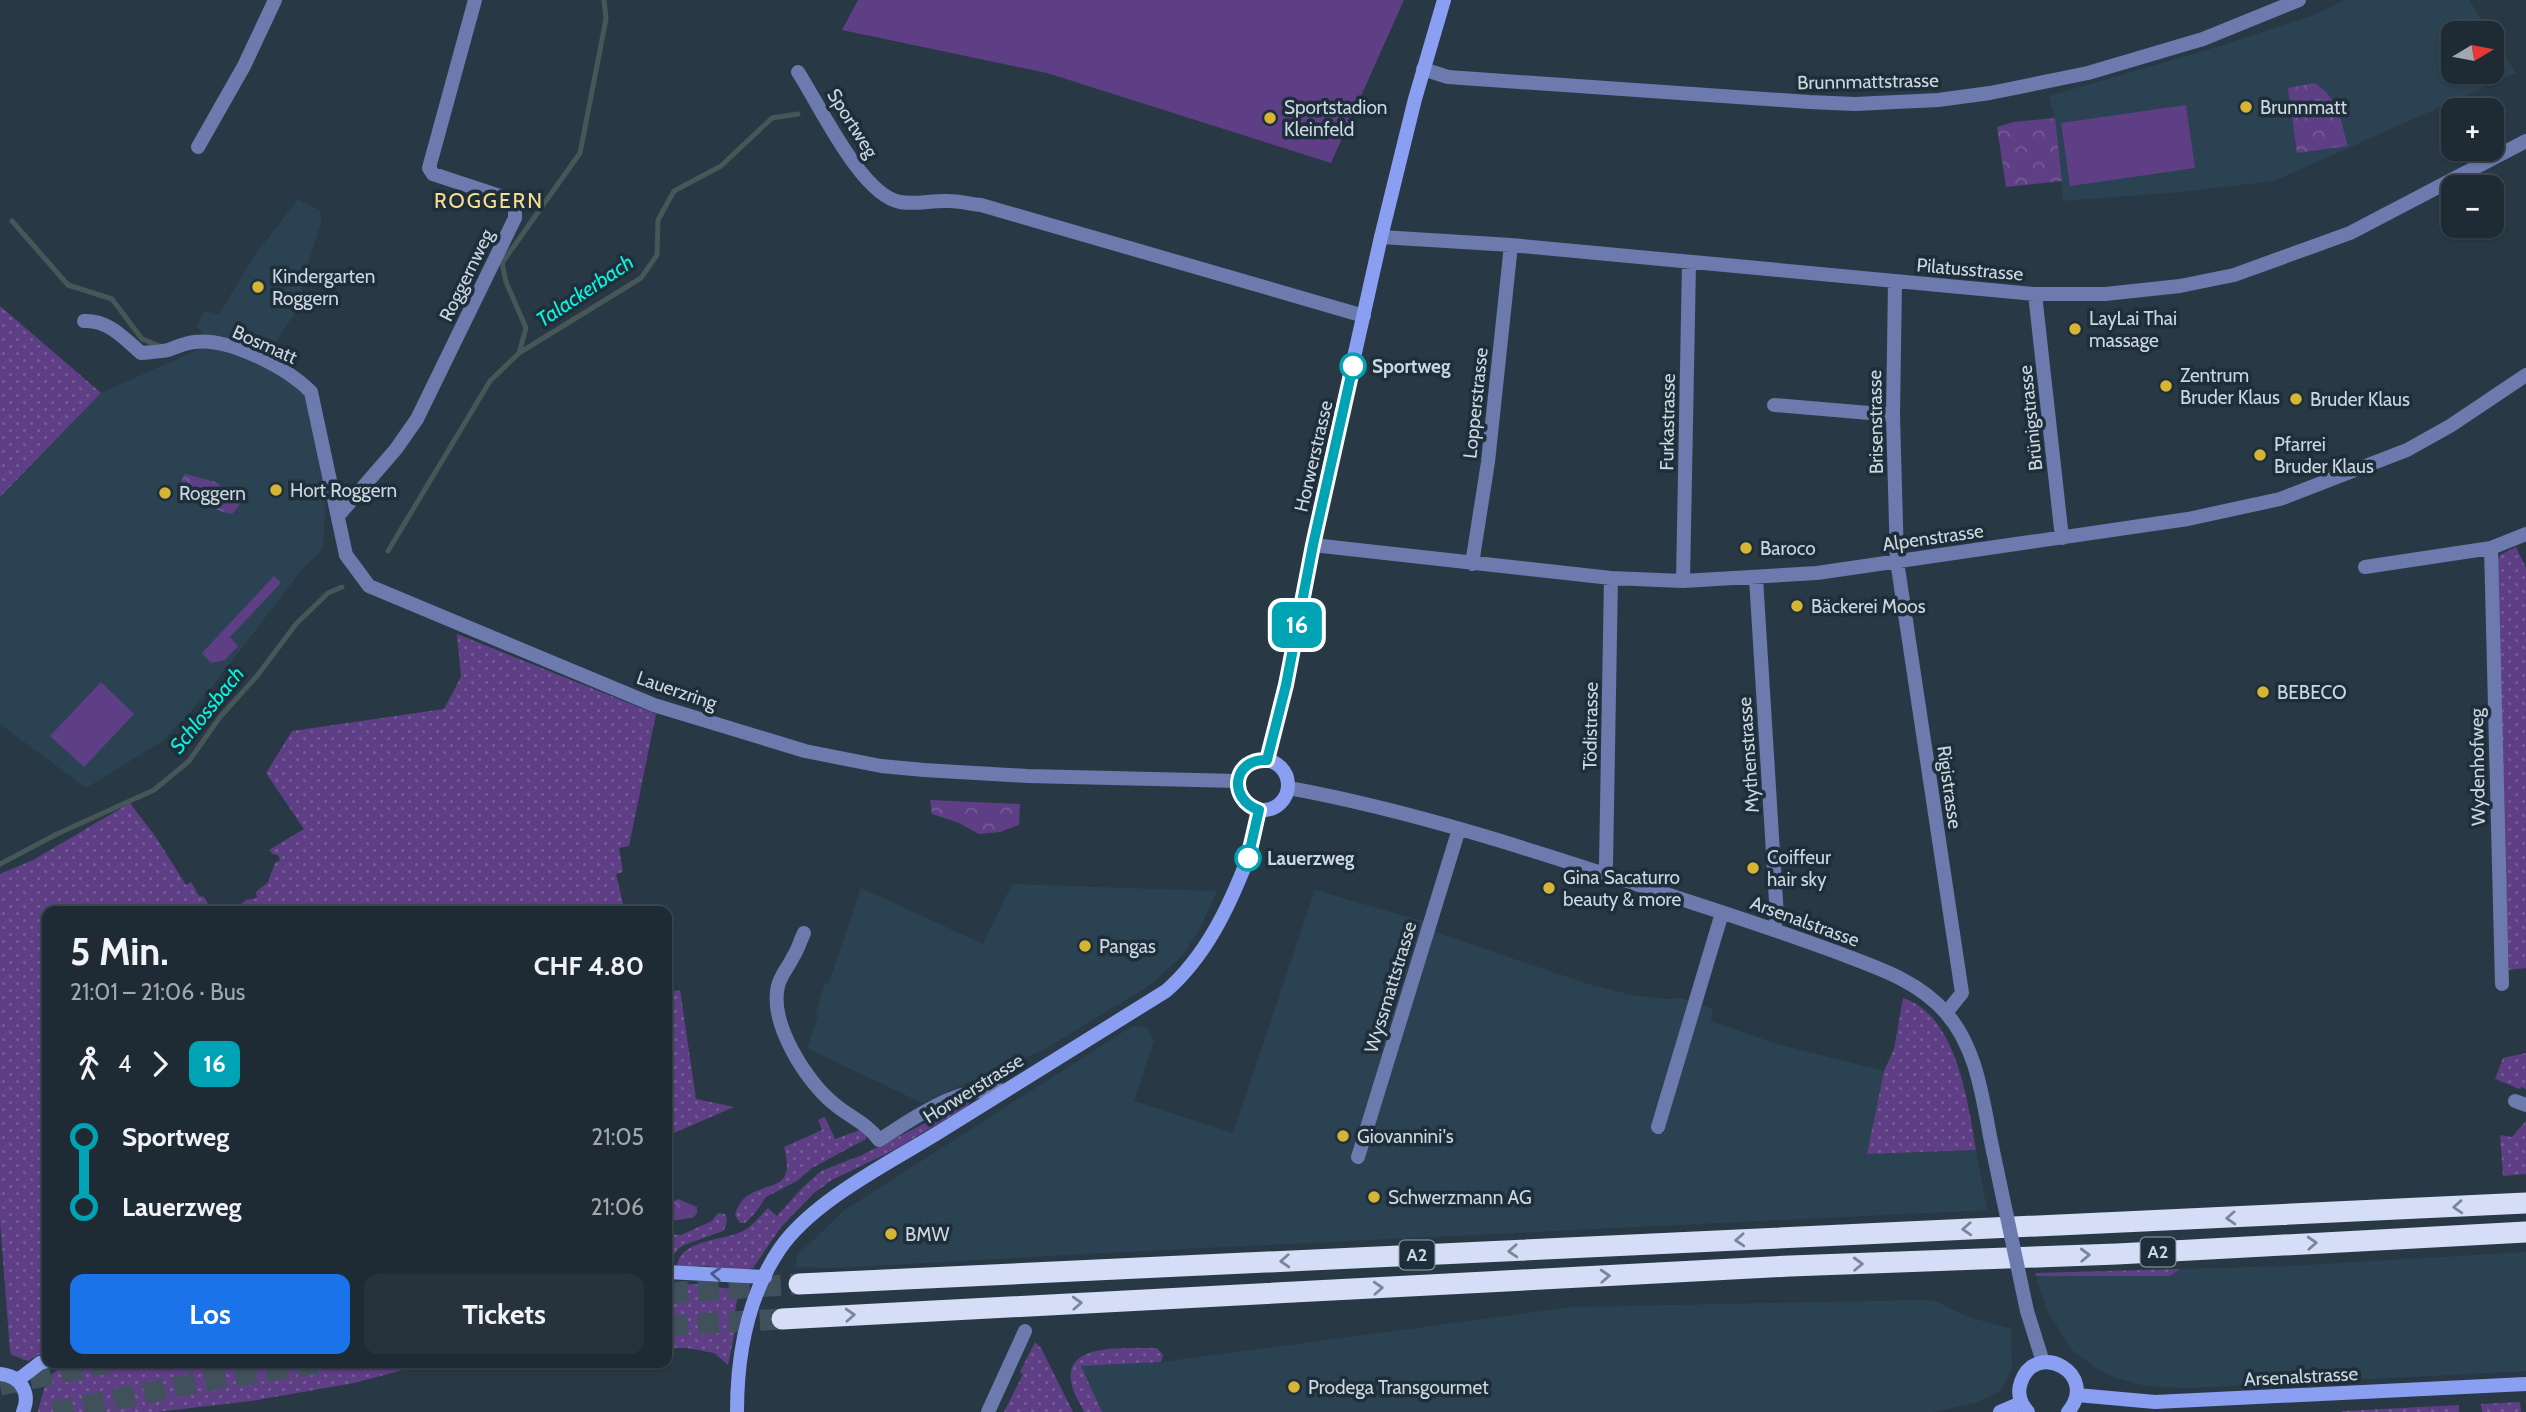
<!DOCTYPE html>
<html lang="de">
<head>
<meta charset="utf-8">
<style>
  :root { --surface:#1e2b34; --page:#26333c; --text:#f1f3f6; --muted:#a1a7ac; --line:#3c474f; --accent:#1a73e8 }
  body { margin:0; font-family:Cabin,sans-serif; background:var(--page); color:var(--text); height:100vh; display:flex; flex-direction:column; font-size:26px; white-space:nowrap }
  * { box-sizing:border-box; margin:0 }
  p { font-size:23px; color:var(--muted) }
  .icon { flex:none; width:38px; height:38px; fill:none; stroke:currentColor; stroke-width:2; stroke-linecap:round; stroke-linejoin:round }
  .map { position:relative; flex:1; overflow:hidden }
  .details { position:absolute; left:42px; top:906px; width:630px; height:462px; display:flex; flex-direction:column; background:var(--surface); border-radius:14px; box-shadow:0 2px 5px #0004,0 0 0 2px var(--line) }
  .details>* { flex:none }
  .badge { padding:0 14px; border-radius:10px; font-size:24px; line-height:46px }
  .needle { width:46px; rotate:80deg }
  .controls { position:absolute; left:2441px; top:21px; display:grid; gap:14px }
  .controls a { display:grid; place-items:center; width:63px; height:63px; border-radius:14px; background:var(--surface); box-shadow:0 2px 5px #0004,0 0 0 2px var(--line); font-size:35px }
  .map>.badge { position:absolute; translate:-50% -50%; box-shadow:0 0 0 4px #fff }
  .legs { display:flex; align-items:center; gap:10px; height:77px; padding:0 28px; font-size:23px }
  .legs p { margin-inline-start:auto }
  .head { display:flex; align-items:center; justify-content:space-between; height:119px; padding:0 28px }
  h1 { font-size:38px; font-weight:700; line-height:52px }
  .action { display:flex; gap:14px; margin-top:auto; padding:14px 28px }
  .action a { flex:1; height:80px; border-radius:14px; background:var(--accent); color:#fff; font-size:28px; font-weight:700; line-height:80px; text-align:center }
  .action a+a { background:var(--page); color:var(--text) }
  ul { padding:0 28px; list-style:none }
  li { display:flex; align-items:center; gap:24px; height:70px; font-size:26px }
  li i { display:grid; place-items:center; width:10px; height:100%; margin:0 9px; background:currentColor }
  li i::after { content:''; width:18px; height:18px; margin:-9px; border:5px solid; border-radius:50%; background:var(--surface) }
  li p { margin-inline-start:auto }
  li:first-child i { background:linear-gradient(#0000 50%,currentColor 0) }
  li:last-child i { background:linear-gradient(currentColor 50%,#0000 0) }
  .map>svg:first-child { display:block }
  .built { fill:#2b4253 }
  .grass { fill:url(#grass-dots) }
  .park { fill:url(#park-crowns) }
  .pitch { fill:#5e3f85 }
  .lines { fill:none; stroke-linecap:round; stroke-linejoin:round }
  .stream { stroke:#475656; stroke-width:5 }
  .highway-tunnel { stroke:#41515c; stroke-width:21; stroke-dasharray:21 10; stroke-linecap:butt }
  .street { stroke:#6c7aae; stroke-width:14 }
  .secondary { stroke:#8a9ef2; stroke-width:14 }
  .highway { stroke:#d5ddf7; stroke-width:21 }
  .street-bridge { stroke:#6c7aae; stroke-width:14 }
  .oneway { stroke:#7a8699 }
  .oneway2 { stroke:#495b84 }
  .line-1-casing { stroke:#fff; stroke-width:16 }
  .line-1 { stroke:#00a3b4; stroke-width:10 }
  .poi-dot { fill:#d7b534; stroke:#1e2e3b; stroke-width:2.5 }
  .stop-1-dot { fill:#fff; stroke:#00a3b4; stroke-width:3.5 }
  .labels { text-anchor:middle; stroke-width:7; stroke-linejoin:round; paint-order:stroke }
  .shield { fill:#1e2e3b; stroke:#98a4ae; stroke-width:2 }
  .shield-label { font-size:18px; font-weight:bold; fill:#cdd7df }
  .street-label { font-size:19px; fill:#cdd7df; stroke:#1e2e3b }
  .poi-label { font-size:19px; fill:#cdd7df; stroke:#1e2e3b; text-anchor:start }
  .stop-label { font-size:19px; font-weight:bold; fill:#cdd7df; stroke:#1e2e3b; text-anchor:start }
  .neighbourhood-label { font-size:21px; letter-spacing:2px; fill:#f5de90; stroke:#1e2e3b }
  .water-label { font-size:21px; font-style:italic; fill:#0af4dd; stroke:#1e2e3b }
</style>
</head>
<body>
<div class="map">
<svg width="2526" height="1412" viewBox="0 0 2526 1412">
  <defs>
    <pattern id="grass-dots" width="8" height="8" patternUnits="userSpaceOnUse" patternTransform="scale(1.75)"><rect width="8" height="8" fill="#5e3f85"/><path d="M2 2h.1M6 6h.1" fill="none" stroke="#745a96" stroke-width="1.8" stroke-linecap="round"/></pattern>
    <pattern id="park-crowns" width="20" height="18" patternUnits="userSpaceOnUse" patternTransform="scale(1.75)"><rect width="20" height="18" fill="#5e3f85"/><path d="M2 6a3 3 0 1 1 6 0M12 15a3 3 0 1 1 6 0" fill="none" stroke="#745a96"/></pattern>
  </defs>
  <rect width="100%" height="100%" fill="#283945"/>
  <path class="built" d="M 2344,0 L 2469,0 L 2490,33 L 2454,33 L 2454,72 L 2492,72 L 2492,36 L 2516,73 L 2274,181 L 2181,192 L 2063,201 L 2055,118 L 2049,96 L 2220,46 L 2317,14 Z
    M 298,200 L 317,209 L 320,211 L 321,223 L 302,283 L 301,304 L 272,348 L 265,364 L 295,383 L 307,397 L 326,489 L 323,549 L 303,568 L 209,691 L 164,740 L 86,788 L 0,724 L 0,497 L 101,393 L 211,344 L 197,326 L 204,311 L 219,314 L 256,253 Z
    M 1012,884 L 1217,891 L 1199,930 L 1182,956 L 1150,985 L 1045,1049 L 922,1103 L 807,1048 L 817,1020 L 818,1015 L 816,1014 L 825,983 L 829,983 L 861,888 L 983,944 Z
    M 1315,890 L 1422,921 L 1438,933 L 1591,985 L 1632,995 L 1666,999 L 1682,998 L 1713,1009 L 1710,1021 L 1777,1044 L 1884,1071 L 1867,1154 L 1976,1150 L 1987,1210 L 1102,1253 L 836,1268 L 795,1267 L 797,1256 L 843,1211 L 1131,1027 L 1139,1026 L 1147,1028 L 1154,1041 L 1134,1101 L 1233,1133 Z
    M 2526,1252 L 2526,1371 L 2276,1384 L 2186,1388 L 2146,1386 L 2116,1378 L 2097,1369 L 2073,1351 L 2047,1311 L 2036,1276 L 2170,1276 L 2180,1269 L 2289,1266 Z
    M 1924,1300 L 1937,1302 L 1966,1316 L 2011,1329 L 2012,1369 L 2000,1391 L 1978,1402 L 1934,1412 L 1102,1412 L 1080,1366 L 1161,1362 L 1572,1307 Z"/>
  <path class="grass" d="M 0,306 L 101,393 L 0,497 Z
    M 2516,547 L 2526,568 L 2526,968 L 2509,970 L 2494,568 L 2500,555 Z
    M 457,634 L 656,714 L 629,846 L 619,848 L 623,872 L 616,874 L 625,912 L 231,912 L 246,900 L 257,898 L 256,892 L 268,882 L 275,863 L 280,860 L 278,855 L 273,854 L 269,850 L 304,829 L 266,773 L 292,731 L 444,709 L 461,677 Z
    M 130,803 L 155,836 L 186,885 L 191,882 L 199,896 L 204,897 L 213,912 L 47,912 L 47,1350 L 28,1361 L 12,1355 L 10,1351 L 0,1221 L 0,874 L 33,860 Z
    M 680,990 L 696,1099 L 734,1107 L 667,1136 L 667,992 Z
    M 1903,998 C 1957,1015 1968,1103 1976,1150 L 1867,1154 L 1884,1071 L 1894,1049 Z
    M 2526,1053 L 2526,1089 L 2521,1087 L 2520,1089 L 2495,1079 L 2503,1058 Z
    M 973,1099 L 966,1107 L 894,1150 L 832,1180 L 814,1193 L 781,1227 L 753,1268 L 740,1271 L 707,1266 L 677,1267 C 679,1239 723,1241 743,1231 C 752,1226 760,1216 768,1208 L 777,1216 L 803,1187 L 821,1171 L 862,1155 Z
    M 825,1117 L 835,1139 L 863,1129 L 866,1131 L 866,1139 L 812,1168 L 797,1181 L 766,1197 L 755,1213 L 745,1223 L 740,1223 L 735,1215 C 747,1171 800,1205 784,1147 L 822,1130 L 818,1120 Z
    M 2526,1121 L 2526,1174 L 2503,1176 L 2500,1135 L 2512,1137 Z
    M 718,1213 L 725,1214 C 728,1220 727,1225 723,1231 L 684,1245 L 678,1249 L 667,1264 L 667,1234 L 681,1235 L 712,1221 Z
    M 2180,1269 L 2170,1276 L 2036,1276 L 2035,1273 Z
    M 694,1284 L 739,1290 L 735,1311 L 738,1317 L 728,1365 L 714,1353 L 687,1348 L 667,1348 L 667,1285 Z
    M 1035,1342 L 1041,1348 L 1073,1412 L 1004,1412 L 1023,1374 L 1020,1372 Z
    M 1157,1348 L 1163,1355 L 1161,1362 L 1081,1366 L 1102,1412 L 1084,1412 C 1080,1403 1072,1392 1071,1381 C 1065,1341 1130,1349 1157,1348 Z
    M 95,1363 L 429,1363 L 354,1383 L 251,1401 L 157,1412 L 38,1412 C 50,1365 49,1371 95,1363 Z
    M 2520,1402 L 2521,1412 L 2482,1412 L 2481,1404 Z
    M 2459,1405 L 2459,1412 L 2341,1412 L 2343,1411 Z"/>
  <path class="park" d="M 2314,83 C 2338,96 2341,122 2348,146 L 2297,153 L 2288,88 Z
    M 2055,118 L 2062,181 L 2006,187 L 1997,127 L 2013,122 Z
    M 185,474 L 216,482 L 224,489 L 239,488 C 247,499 239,505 232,514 C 211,511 196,495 181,481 Z
    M 930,800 L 1020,804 L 1019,825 L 1000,832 L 979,834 L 959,823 L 932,814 Z
    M 678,1199 L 697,1207 L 697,1213 L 694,1217 L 667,1222 L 667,1206 Z"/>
  <path class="pitch" d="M 858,0 L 1404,0 L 1331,163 L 1047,73 L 842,30 Z
    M 2186,105 L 2195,168 L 2070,186 L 2061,123 Z
    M 274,576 L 281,583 L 230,637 L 238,646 L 225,660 L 211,663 L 202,653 Z
    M 101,682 L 134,714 L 84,767 L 50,736 Z"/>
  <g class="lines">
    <path class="stream" d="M 12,221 L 68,285 L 112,299 L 142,339 L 162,347
      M 519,353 L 641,278 L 657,255 L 658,220 L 674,191 L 721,166 L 772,118 L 798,114
      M 388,551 L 490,381 L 519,353 L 526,328 L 506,282 L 502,263 L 580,153 L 606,19 L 604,0
      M 0,864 L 57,834 L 154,790 L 189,761 L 220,717 L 257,676 L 296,624 L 328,593 L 342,587"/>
    <path class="highway-tunnel" d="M 667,1293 L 799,1284
      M 667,1326 L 782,1319
      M 0,1385 L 109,1363
      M 53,1412 L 216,1379 L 322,1363"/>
    <path class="street" d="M 1423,69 L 1448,77 L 1809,102 L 1855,104 L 1938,100 L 1990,93 L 2088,73 L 2203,39 L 2299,0
      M 798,72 C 819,104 861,195 900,202 C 915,205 933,200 949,201 C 959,201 970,204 981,205 L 1364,316
      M 198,147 L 244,66 L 275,0
      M 1381,237 L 1511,245 L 2035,294 L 2105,294 L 2180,286 L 2234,275 L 2350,233 L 2526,141
      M 1895,282 L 1893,415 L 1897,561 L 1962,993 L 1946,1013
      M 2035,294 L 2062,538
      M 84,321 C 108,320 123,337 141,353 C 150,352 159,352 168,350 C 176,347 185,343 194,342 C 229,337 287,368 311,392 L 346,555 L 369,586 L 654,705 L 805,751 L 881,766 L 924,770 L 1027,776 L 1238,781
      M 1774,405 L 1893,415
      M 338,516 L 396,449 L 417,419 L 515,218 L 515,204 L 509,199 L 433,174 L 429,168 L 475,0
      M 1313,545 L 1611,578 L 1683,581 L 1817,573 L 2188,519 L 2280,499 L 2407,450 L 2450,426 L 2526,375
      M 2491,548 L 2502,984
      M 1472,564 L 1488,462 L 1511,245
      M 2365,567 L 2491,548 L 2526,534
      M 1756,578 L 1777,917 L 1774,929
      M 1683,581 L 1689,263
      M 1289,788 C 1436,815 1579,866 1721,912 C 1760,925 1798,938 1836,952 C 1875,967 1918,980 1946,1013 C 1979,1050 1983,1105 1993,1151
      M 1604,874 L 1606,864 L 1611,578
      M 804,933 C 800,941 798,950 793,957 C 789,966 780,976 778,986 C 769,1023 806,1081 833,1103 C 849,1117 867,1123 879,1140 C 916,1117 959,1084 1005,1091
      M 2515,1101 L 2526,1105
      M 1658,1127 L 1722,913
      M 1358,1157 L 1459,829
      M 2027,1311 L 2043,1362
      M 988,1412 L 1025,1331"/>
    <path class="secondary" d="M1238 785a25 25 0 1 1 50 0a25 25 0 1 1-50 0Z
      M 1267,760 L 1289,668 L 1322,500 L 1381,237 L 1415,99 L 1444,0
      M 667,1272 L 765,1277
      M 0,1374 C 21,1376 31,1393 23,1412
      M 18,1380 L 40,1363 L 47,1361
      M 2077,1395 L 2155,1402 L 2526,1384
      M 737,1412 C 737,1355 747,1298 779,1250 C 811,1202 887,1164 936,1134 C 1012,1086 1089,1039 1166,991 C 1206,956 1229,907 1248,858 C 1254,843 1256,826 1259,810
      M 2000,1412 L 2021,1403
      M 2028,1412 C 2020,1403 2017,1393 2021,1382 C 2036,1339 2100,1374 2068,1412"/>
    <path class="highway" d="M 799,1284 L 2526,1203
      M 782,1319 L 1790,1266 L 2117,1254 L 2526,1232"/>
    <path class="street-bridge" d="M 1993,1151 L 2027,1311"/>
  </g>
  <defs><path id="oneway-chevron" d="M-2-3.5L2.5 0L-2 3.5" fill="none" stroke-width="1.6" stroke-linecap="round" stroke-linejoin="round" transform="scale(1.75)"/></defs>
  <g class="oneway">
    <use href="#oneway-chevron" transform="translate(2458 1207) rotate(176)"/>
    <use href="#oneway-chevron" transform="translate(2231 1218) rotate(177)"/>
    <use href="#oneway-chevron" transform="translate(1967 1229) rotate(177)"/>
    <use href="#oneway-chevron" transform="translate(1740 1240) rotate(177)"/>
    <use href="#oneway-chevron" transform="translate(2312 1243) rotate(-3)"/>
    <use href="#oneway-chevron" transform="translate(1513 1251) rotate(177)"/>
    <use href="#oneway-chevron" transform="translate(2085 1255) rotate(-2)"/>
    <use href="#oneway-chevron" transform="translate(1285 1261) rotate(177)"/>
    <use href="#oneway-chevron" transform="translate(1858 1264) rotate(-2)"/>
    <use href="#oneway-chevron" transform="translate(1605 1276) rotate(-3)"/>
    <use href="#oneway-chevron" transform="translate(1378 1288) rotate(-3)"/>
    <use href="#oneway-chevron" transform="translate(1077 1303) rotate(-3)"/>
    <use href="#oneway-chevron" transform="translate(850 1315) rotate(-3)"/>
  </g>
  <use class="oneway2" href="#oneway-chevron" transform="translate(716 1274) rotate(-177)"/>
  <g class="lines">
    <g class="line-1-casing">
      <path id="line-1" d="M 1248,858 L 1259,810 C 1227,799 1233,758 1267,760 L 1286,685 L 1313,545 L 1353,366"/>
    </g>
    <use href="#line-1" class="line-1"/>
  </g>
  <g class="poi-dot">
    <circle cx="2246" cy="107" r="7"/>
    <circle cx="1270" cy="118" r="7"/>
    <circle cx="258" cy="287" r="7"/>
    <circle cx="2075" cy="329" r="7"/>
    <circle cx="2166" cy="386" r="7"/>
    <circle cx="2296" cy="399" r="7"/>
    <circle cx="2260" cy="455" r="7"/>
    <circle cx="276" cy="490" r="7"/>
    <circle cx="165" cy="493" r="7"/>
    <circle cx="1746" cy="548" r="7"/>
    <circle cx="1797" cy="606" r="7"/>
    <circle cx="2263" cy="692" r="7"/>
    <circle cx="1753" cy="868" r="7"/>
    <circle cx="1549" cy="888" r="7"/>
    <circle cx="1085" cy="946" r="7"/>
    <circle cx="1343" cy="1136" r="7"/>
    <circle cx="1374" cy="1197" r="7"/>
    <circle cx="891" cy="1234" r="7"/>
    <circle cx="1294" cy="1387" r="7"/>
  </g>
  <g class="stop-1-dot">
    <circle cx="1353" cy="366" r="12"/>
    <circle cx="1248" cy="858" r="12"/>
  </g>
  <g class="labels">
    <g class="shield">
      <rect x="2140.5" y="1237.5" width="35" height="29" rx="5"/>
      <rect x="1399.5" y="1240.5" width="35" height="29" rx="5"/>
    </g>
    <g class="shield-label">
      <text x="2158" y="1258">A2</text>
      <text x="1417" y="1261">A2</text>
    </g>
    <g class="street-label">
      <text transform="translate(1868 81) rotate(-1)" y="7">Brunnmattstrasse</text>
      <text transform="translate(853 123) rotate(58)" y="7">Sportweg</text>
      <text transform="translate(1970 269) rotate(5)" y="7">Pilatusstrasse</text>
      <text transform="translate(466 275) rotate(-64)" y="7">Roggernweg</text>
      <text transform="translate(265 344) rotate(24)" y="7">Bosmatt</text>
      <text transform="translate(1475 403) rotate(-84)" y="7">Lopperstrasse</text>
      <text transform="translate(2030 418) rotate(-96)" y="7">Brünigstrasse</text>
      <text transform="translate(1667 422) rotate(-89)" y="7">Furkastrasse</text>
      <text transform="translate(1875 422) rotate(-91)" y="7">Brisenstrasse</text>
      <text transform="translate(1313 456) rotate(-77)" y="7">Horwerstrasse</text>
      <text transform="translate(1933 537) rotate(-8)" y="7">Alpenstrasse</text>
      <text transform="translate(677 690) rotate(19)" y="7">Lauerzring</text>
      <text transform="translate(1590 726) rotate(-89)" y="7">Tödistrasse</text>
      <text transform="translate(1748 755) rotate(-94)" y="7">Mythenstrasse</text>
      <text transform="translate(2477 767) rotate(-91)" y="7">Wydenhofweg</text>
      <text transform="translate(1950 787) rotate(82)" y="7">Rigistrasse</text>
      <text transform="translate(1805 921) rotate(20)" y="7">Arsenalstrasse</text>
      <text transform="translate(1390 987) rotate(-73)" y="7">Wyssmattstrasse</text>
      <text transform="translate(973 1088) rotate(-32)" y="7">Horwerstrasse</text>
      <text transform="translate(2301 1376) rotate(-3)" y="7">Arsenalstrasse</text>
    </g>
    <g class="poi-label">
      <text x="1284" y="114">Sportstadion<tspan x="1284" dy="22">Kleinfeld</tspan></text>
      <text x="2260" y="114">Brunnmatt</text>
      <text x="272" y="283">Kindergarten<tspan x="272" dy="22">Roggern</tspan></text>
      <text x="2089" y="325">LayLai Thai<tspan x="2089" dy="22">massage</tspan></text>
      <text x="2180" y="382">Zentrum<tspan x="2180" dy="22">Bruder Klaus</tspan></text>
      <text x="2310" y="406">Bruder Klaus</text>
      <text x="2274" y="451">Pfarrei<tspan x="2274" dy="22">Bruder Klaus</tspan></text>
      <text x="290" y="497">Hort Roggern</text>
      <text x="179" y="500">Roggern</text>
      <text x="1760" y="555">Baroco</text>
      <text x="1811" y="613">Bäckerei Moos</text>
      <text x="2277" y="699">BEBECO</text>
      <text x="1767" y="864">Coiffeur<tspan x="1767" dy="22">hair sky</tspan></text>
      <text x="1563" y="884">Gina Sacaturro<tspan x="1563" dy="22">beauty &amp; more</tspan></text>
      <text x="1099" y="953">Pangas</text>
      <text x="1357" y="1143">Giovannini's</text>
      <text x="1388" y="1204">Schwerzmann AG</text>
      <text x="905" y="1241">BMW</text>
      <text x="1308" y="1394">Prodega Transgourmet</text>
    </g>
    <g class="stop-label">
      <text x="1372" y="373">Sportweg</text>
      <text x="1267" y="865">Lauerzweg</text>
    </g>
    <g class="neighbourhood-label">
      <text x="489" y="208">ROGGERN</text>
    </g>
    <g class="water-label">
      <text transform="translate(585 291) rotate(-34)" y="7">Talackerbach</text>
      <text transform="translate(207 710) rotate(-51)" y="7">Schlossbach</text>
    </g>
  </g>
</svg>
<div class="controls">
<a><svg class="needle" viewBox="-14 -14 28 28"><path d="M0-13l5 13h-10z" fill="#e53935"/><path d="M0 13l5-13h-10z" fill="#a1a7ac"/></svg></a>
<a>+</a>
<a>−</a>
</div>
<b class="badge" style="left:1297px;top:625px;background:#00a3b4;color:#fff">16</b>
<section class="details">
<div class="head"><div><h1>5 Min.</h1><p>21:01 – 21:06 · Bus</p></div><b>CHF 4.80</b></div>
<div class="legs"><svg class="icon" aria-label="walk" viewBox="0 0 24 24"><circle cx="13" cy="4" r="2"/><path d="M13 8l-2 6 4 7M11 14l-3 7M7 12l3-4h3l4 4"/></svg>4<svg class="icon" aria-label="forward" viewBox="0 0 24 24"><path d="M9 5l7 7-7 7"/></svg><b class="badge" style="background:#00a3b4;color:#fff">16</b></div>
<ul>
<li><i style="color:#00a3b4"></i><b>Sportweg</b><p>21:05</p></li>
<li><i style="color:#00a3b4"></i><b>Lauerzweg</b><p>21:06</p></li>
</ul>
<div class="action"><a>Los</a><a>Tickets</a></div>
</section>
</div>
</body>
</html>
